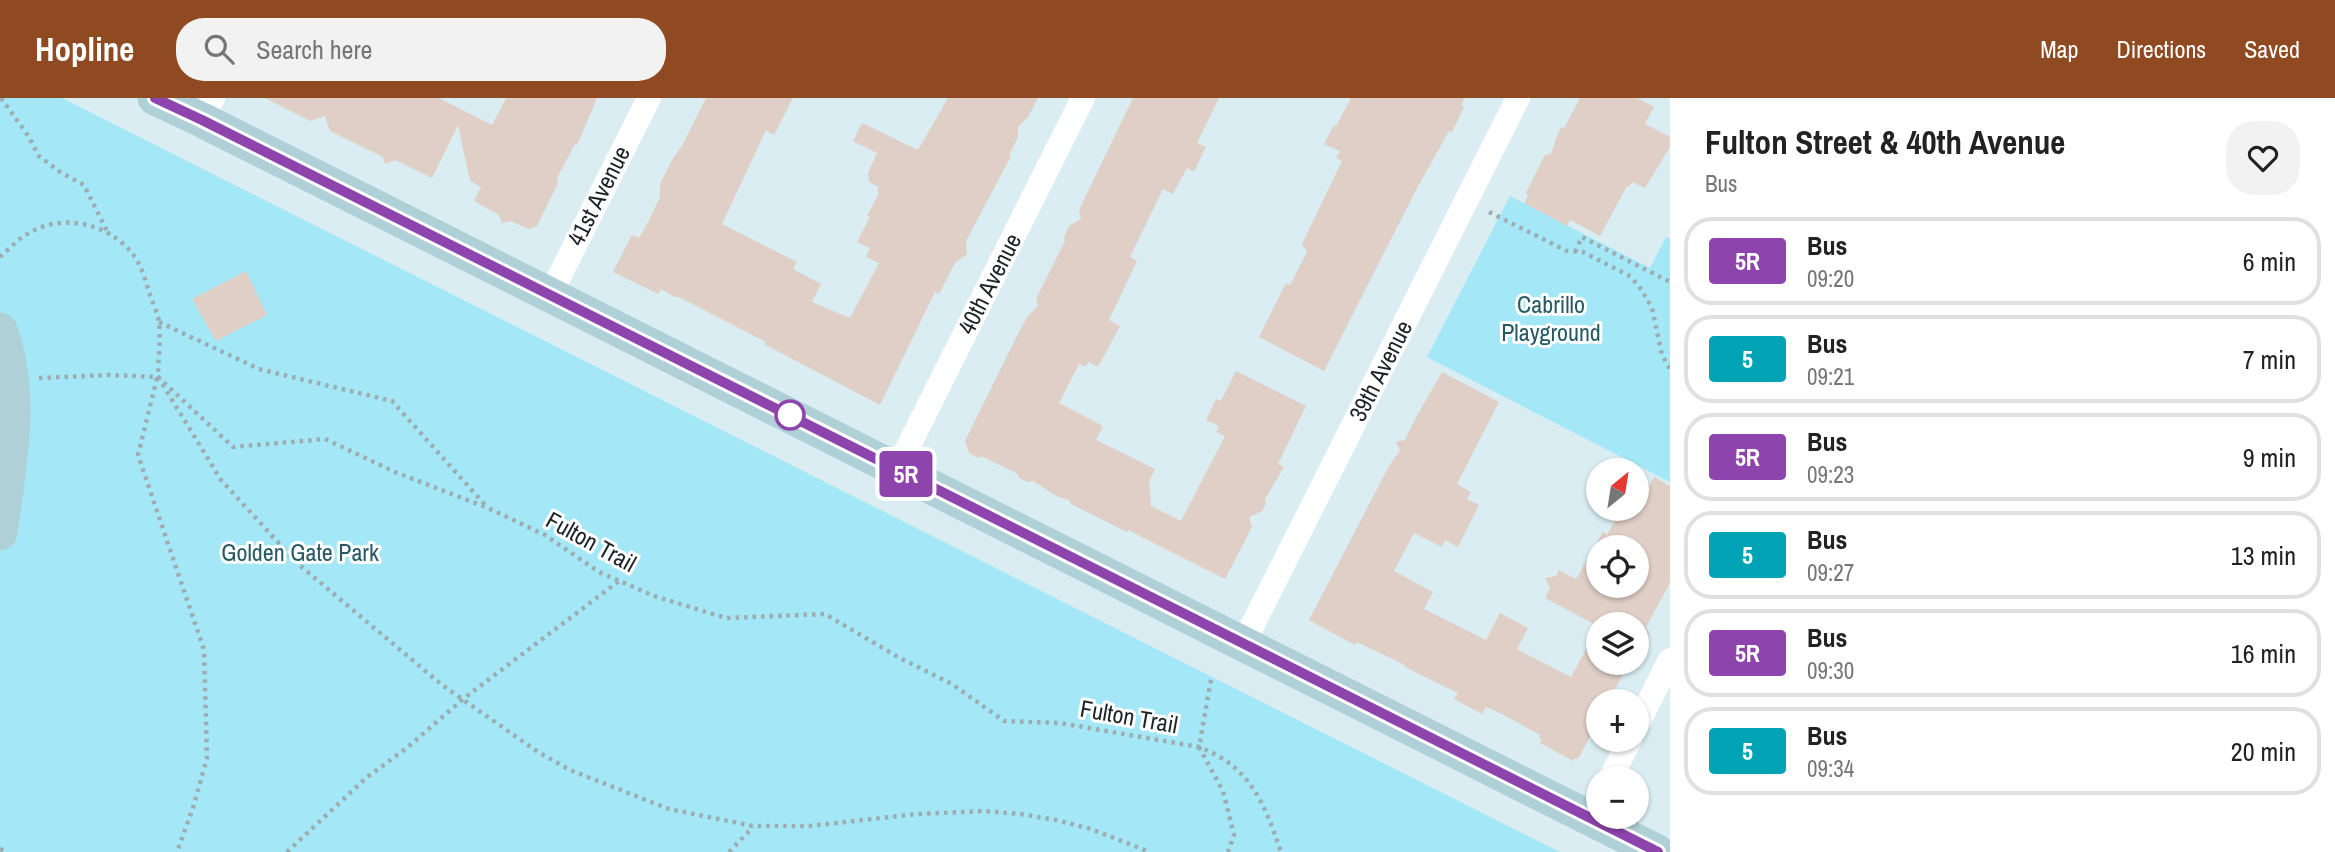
<!DOCTYPE html>
<html lang="en">
<head>
<meta charset="utf-8">
<style>
  :root { --surface:#fff; --page:#f2f2f2; --text:#222; --muted:#767676; --line:#e0e0e0; --accent:#8f4a21 }
  body { margin:0; font-family:"Archivo Narrow",sans-serif; background:var(--page); color:var(--text); height:100vh; display:flex; flex-direction:column; font-size:26px; white-space:nowrap }
  * { box-sizing:border-box; margin:0 }
  p { font-size:23px; color:var(--muted) }
  .icon { flex:none; width:38px; height:38px; fill:none; stroke:currentColor; stroke-width:2; stroke-linecap:round; stroke-linejoin:round }
  .map { position:relative; flex:1; overflow:hidden }
  .details { display:flex; flex-direction:column; background:var(--surface); width:665px }
  .details>* { flex:none }
  .badge { padding:0 14px; border-radius:5px; font-size:24px; line-height:46px }
  .needle { width:46px; rotate:30deg }
  .tools { position:absolute; left:1586px; top:360px; display:grid; gap:14px }
  .tools a { display:grid; place-items:center; width:63px; height:63px; border-radius:50%; background:var(--surface); box-shadow:0 2px 5px #0004; font-size:35px }
  .map>.badge { position:absolute; translate:-50% -50%; box-shadow:0 0 0 4px #fff }
  .round { display:grid; place-items:center; flex:none; width:74px; height:74px; border-radius:28px; background:var(--page) }
  .head { display:flex; align-items:center; justify-content:space-between; height:119px; padding:0 35px }
  h1 { font-size:33px; font-weight:700; line-height:52px }
  ul { padding:0; list-style:none }
  li { display:flex; align-items:center; gap:21px; height:88px; margin:0 14px 10px; padding:0 21px; border:4px solid var(--line); border-radius:28px }
  li div { flex:1 }
  li b { display:block; font-size:26px }
  li em { font-style:normal }
  li .badge { min-width:77px; font-weight:700; text-align:center }
  header { display:flex; align-items:center; gap:42px; box-sizing:border-box; height:98px; padding:0 35px; background:var(--accent); color:#fff }
  header strong { font-size:33px }
  nav { display:flex; gap:38px; margin-inline-start:auto; font-size:24px }
  .search { width:490px; height:63px; background:var(--page); display:flex; align-items:center; gap:18px; box-sizing:border-box; padding:0 24px; border-radius:28px; color:var(--muted); font-size:26px }
  main { display:flex; flex:1; min-height:0 }
  .map>svg:first-child { display:block }
  .green { fill:#a4e8f8 }
  .building { fill:#e0cfc6; fill-rule:evenodd }
  .lines { fill:none; stroke-linecap:round; stroke-linejoin:round }
  .path { stroke:#9cacb0; stroke-width:4.5; stroke-dasharray:3.5 5; stroke-linecap:butt }
  .street { stroke:#fff; stroke-width:24 }
  .secondary { stroke:#b0d0d7; stroke-width:35 }
  .line-casing { stroke:#fff; stroke-width:16 }
  .line { stroke:#8e44ad; stroke-width:10 }
  .stop-dot { fill:#fff; stroke:#8e44ad; stroke-width:3.5 }
  .labels { text-anchor:middle; stroke-width:6; stroke-linejoin:round; paint-order:stroke }
  .street-label { font-size:24px; fill:#1d2426; stroke:#fff }
  .park-label { font-size:24px; fill:#265964; stroke:#fff }
</style>
</head>
<body>
<header>
<strong>Hopline</strong>
<div class="search"><svg class="icon" aria-label="search" viewBox="0 0 24 24"><circle cx="10" cy="10" r="6"/><path d="M15 15l6 6"/></svg>Search here</div>
<nav><a>Map</a><a>Directions</a><a>Saved</a></nav>
</header>
<main>
<div class="map">
<svg width="1670" height="754" viewBox="0 0 1670 754">
  <rect width="100%" height="100%" fill="#d9edf2"/>
  <path class="green" d="M 0,0 L 62,0 L 1560,754 L 0,754 Z
    M 1510,98 L 1650,170 L 1666,139 L 1670,141 L 1670,384 L 1427,259 Z"/>
  <path class="building" d="M 265,0 L 439,0 L 492,27 L 506,0 L 597,0 L 577,47 L 575,46 L 557,80 L 558,85 L 537,128 L 528,131 L 511,123 L 502,125 L 499,117 L 474,103 L 481,89 L 470,83 L 458,27 L 432,80 L 395,62 L 385,66 L 383,59 L 330,33 L 325,18 L 310,23 Z
    M 706,0 L 793,0 L 774,37 L 766,32 L 722,126 L 797,164 L 793,171 L 821,186 L 812,204 L 850,220 L 879,165 L 866,159 L 870,150 L 857,144 L 870,119 L 867,118 L 879,95 L 877,94 L 879,89 L 869,84 L 868,75 L 877,55 L 853,43 L 862,25 L 918,52 L 948,0 L 1038,0 L 1028,19 L 1018,29 L 1018,39 L 1009,57 L 1011,58 L 966,143 L 967,156 L 955,165 L 939,196 L 935,194 L 880,307 L 764,246 L 766,244 L 679,199 L 675,199 L 661,191 L 658,196 L 613,174 L 632,137 L 639,140 L 648,124 L 660,99 L 660,86 L 672,62 L 682,48 Z
    M 1133,0 L 1219,0 L 1197,45 L 1206,49 L 1194,74 L 1187,70 L 1173,96 L 1163,91 L 1130,159 L 1137,163 L 1109,222 L 1120,228 L 1098,269 L 1088,264 L 1086,269 L 1079,266 L 1059,305 L 1103,328 L 1096,342 L 1155,371 L 1149,384 L 1151,408 L 1181,423 L 1225,338 L 1216,334 L 1219,328 L 1206,322 L 1216,301 L 1221,303 L 1236,273 L 1306,308 L 1278,366 L 1284,369 L 1265,401 L 1266,405 L 1262,413 L 1249,419 L 1252,429 L 1225,481 L 1128,432 L 1127,434 L 1071,406 L 1069,402 L 1058,399 L 1033,383 L 1028,384 L 1019,380 L 1018,376 L 981,358 L 978,360 L 969,355 L 965,343 L 1021,230 L 1028,218 L 1038,208 L 1036,201 L 1065,143 L 1064,139 L 1069,128 L 1081,121 L 1079,112 Z
    M 1351,0 L 1465,0 L 1461,8 L 1464,9 L 1452,34 L 1449,33 L 1416,92 L 1324,273 L 1259,239 L 1286,185 L 1290,187 L 1307,154 L 1302,146 L 1342,63 L 1336,60 L 1340,53 L 1324,46 L 1334,27 L 1336,28 Z
    M 1580,0 L 1637,0 L 1654,9 L 1645,26 L 1670,39 L 1670,49 L 1645,90 L 1632,84 L 1629,89 L 1627,88 L 1600,138 L 1570,122 L 1567,128 L 1524,105 L 1528,98 L 1526,95 L 1545,57 L 1551,56 L 1556,40 L 1561,29 L 1564,30 Z
    M 246,173 L 267,217 L 216,243 L 192,201 Z
    M 1442,274 L 1499,304 L 1457,386 L 1471,394 L 1467,401 L 1479,407 L 1458,449 L 1445,442 L 1442,449 L 1414,435 L 1394,473 L 1433,494 L 1424,511 L 1486,542 L 1500,515 L 1528,530 L 1517,551 L 1571,579 L 1598,529 L 1598,565 L 1628,567 L 1608,604 L 1598,604 L 1598,624 L 1578,661 L 1575,660 L 1573,663 L 1540,645 L 1542,642 L 1539,640 L 1540,637 L 1500,615 L 1486,609 L 1482,616 L 1454,601 L 1458,595 L 1419,576 L 1404,568 L 1405,567 L 1357,544 L 1355,547 L 1309,522 L 1389,368 L 1400,352 L 1396,344 L 1405,342 L 1415,321 Z
    M 1654,379 L 1670,388 L 1670,485 L 1646,529 L 1650,537 L 1640,539 L 1636,547 L 1636,527 L 1598,528 L 1545,500 L 1550,490 L 1545,480 L 1556,478 L 1559,472 L 1576,481 L 1603,434 L 1607,437 L 1621,411 L 1637,411 ZM 1598,450 L 1636,450 L 1636,488 L 1598,488 Z"/>
  <g class="lines">
    <path class="path" d="M 1,0 L 27,36 L 39,58 L 60,74 L 84,87 L 108,135
      M 1489,114 L 1567,153 L 1583,154 L 1628,177 L 1639,188 L 1652,210 L 1662,257 L 1670,271
      M 1575,154 L 1582,139 L 1670,184
      M 0,159 C 9,151 18,141 29,135 C 63,115 107,125 132,155 C 141,166 145,181 149,194 C 152,204 158,215 159,225 C 161,242 158,262 158,279 L 233,349 L 325,341 L 395,374 L 488,410 L 545,437 L 599,474 L 654,498 L 726,520 L 825,516 L 898,559 L 952,586 L 1004,623 L 1060,625 L 1199,649 C 1251,669 1264,705 1281,754
      M 159,224 L 259,271 L 392,303 L 486,408
      M 39,280 L 109,277 L 158,279 L 221,382 L 297,465 L 442,587 L 538,654 L 570,672 L 669,711 L 753,728 L 809,728 L 917,716 L 984,713 L 1020,716 L 1056,722 L 1091,731 L 1150,754
      M 157,280 L 138,357 L 204,552 L 207,660 L 193,710 L 177,754
      M 1211,582 L 1199,649 L 1223,693 L 1234,737 L 1228,754
      M 0,751 L 8,754
      M 287,754 L 366,680 L 408,649 L 463,601 L 619,483
      M 729,754 L 753,729"/>
    <path class="street" d="M 202,22 L 213,0
      M 550,197 L 649,0
      M 897,371 L 1083,0
      M 1243,546 L 1518,0
      M 1636,629 L 1670,562
      M 1610,681 L 1630,642"/>
    <path class="secondary" d="M 155,0 L 202,22 L 1657,754
      M 0,232 C 24,299 9,367 0,435"/>
  </g>
  <g class="lines">
    <g class="line-casing">
      <path id="line" d="M 155,0 L 202,22 L 1658,754"/>
    </g>
    <use href="#line" class="line"/>
  </g>
  <circle class="stop-dot" cx="790" cy="317" r="14"/>
  <g class="labels">
    <g class="street-label">
      <text transform="translate(599 98) rotate(-63)" y="8">41st Avenue</text>
      <text transform="translate(990 186) rotate(-63)" y="8">40th Avenue</text>
      <text transform="translate(1381 273) rotate(-63)" y="8">39th Avenue</text>
      <text transform="translate(591 444) rotate(29)" y="8">Fulton Trail</text>
      <text transform="translate(1129 619) rotate(10)" y="8">Fulton Trail</text>
    </g>
    <g class="park-label">
      <text x="1551" y="215">Cabrillo<tspan x="1551" dy="28">Playground</tspan></text>
      <text x="300" y="463">Golden Gate Park</text>
    </g>
  </g>
</svg>
<div class="tools">
<a><svg class="needle" viewBox="-14 -14 28 28"><path d="M0-13l5 13h-10z" fill="#e53935"/><path d="M0 13l5-13h-10z" fill="#767676"/></svg></a>
<a><svg class="icon" aria-label="locate" viewBox="0 0 24 24"><circle cx="12" cy="12" r="6"/><path d="M12 2v4M12 18v4M2 12h4M18 12h4"/></svg></a>
<a><svg class="icon" aria-label="layers" viewBox="0 0 24 24"><path d="M12 4l9 5-9 5-9-5zM3 14l9 5 9-5"/></svg></a>
<a>+</a>
<a>−</a>
</div>
<b class="badge" style="left:906px;top:376px;background:#8e44ad;color:#fff">5R</b>
</div>
<section class="details">
<div class="head"><div><h1>Fulton Street &amp; 40th Avenue</h1><p>Bus</p></div><a class="round"><svg class="icon" aria-label="heart" viewBox="0 0 24 24"><path d="M12 20l-8-8c-3-5 5-10 8-4 3-6 11-1 8 4z"/></svg></a></div>
<ul>
<li><span class="badge" style="background:#8e44ad;color:#fff">5R</span><div><b>Bus</b><p>09:20</p></div><em>6 min</em></li>
<li><span class="badge" style="background:#00a3b4;color:#fff">5</span><div><b>Bus</b><p>09:21</p></div><em>7 min</em></li>
<li><span class="badge" style="background:#8e44ad;color:#fff">5R</span><div><b>Bus</b><p>09:23</p></div><em>9 min</em></li>
<li><span class="badge" style="background:#00a3b4;color:#fff">5</span><div><b>Bus</b><p>09:27</p></div><em>13 min</em></li>
<li><span class="badge" style="background:#8e44ad;color:#fff">5R</span><div><b>Bus</b><p>09:30</p></div><em>16 min</em></li>
<li><span class="badge" style="background:#00a3b4;color:#fff">5</span><div><b>Bus</b><p>09:34</p></div><em>20 min</em></li>
</ul>
</section>
</main>
</body>
</html>
